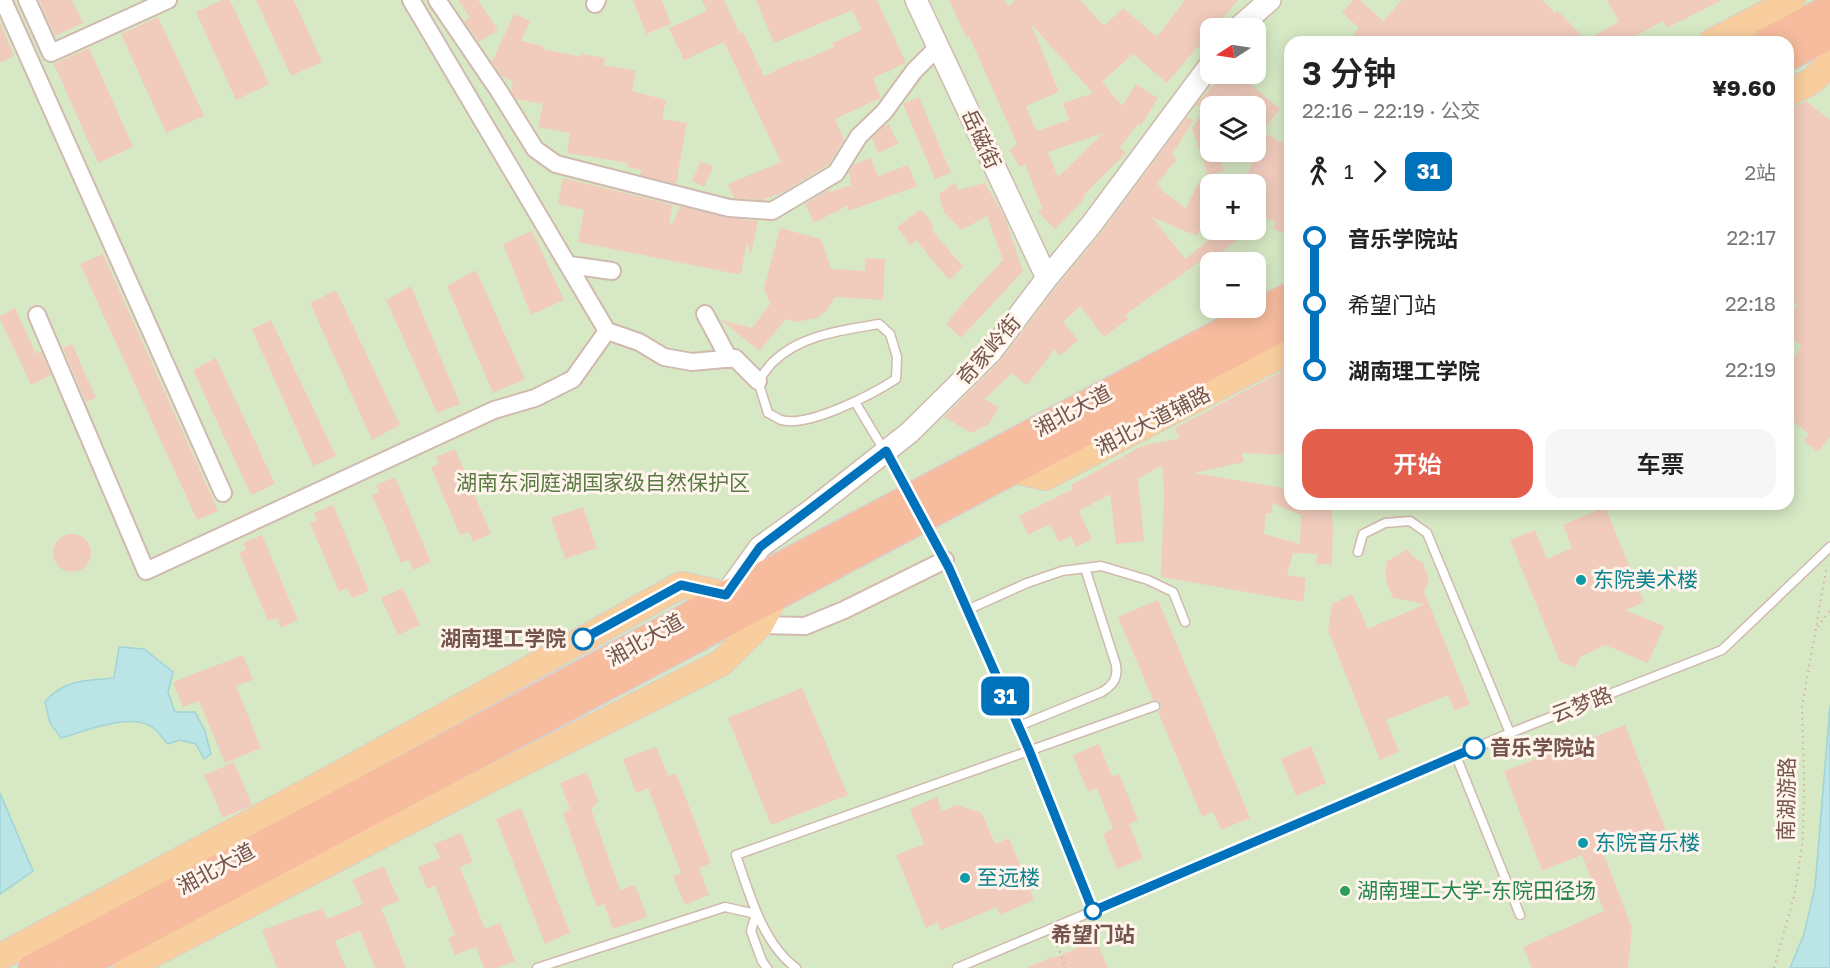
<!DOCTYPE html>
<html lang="zh">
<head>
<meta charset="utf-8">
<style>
  :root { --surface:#fff; --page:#f6f6f6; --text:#222; --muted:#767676; --accent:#e45e4c }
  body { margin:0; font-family:"Golos Text","Noto Sans SC",sans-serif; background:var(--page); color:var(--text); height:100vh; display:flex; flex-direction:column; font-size:22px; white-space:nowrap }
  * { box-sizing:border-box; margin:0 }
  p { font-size:20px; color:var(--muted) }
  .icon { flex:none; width:33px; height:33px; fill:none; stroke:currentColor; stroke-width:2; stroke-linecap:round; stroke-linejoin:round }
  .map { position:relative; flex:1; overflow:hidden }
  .drawer { position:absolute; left:1284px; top:36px; width:510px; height:474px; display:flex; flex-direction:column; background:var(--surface); border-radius:18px; box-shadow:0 3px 15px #0003 }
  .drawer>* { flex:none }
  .badge { padding:0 12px; border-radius:9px; font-size:21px; line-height:39px }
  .needle { width:39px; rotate:258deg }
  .tools { position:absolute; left:1200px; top:18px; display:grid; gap:12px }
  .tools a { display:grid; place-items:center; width:66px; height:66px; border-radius:12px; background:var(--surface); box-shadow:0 3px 15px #0003; font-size:30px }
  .map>.badge { position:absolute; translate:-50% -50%; box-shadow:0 0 0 3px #fff }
  .legs { display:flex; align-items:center; gap:9px; height:66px; padding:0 18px; font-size:20px }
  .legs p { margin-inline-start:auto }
  .overview { display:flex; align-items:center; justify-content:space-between; height:102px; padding:0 18px }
  h1 { font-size:33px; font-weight:600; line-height:45px }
  .cta { display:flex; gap:12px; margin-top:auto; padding:12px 18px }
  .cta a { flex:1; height:69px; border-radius:18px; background:var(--accent); color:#fff; font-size:24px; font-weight:600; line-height:69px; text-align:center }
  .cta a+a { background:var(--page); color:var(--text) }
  ul { padding:0 18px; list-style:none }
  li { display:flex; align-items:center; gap:21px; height:66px; font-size:22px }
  li i { display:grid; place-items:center; width:9px; height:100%; margin:0 8px; background:currentColor }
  li i::after { content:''; width:15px; height:15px; margin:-8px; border:4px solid; border-radius:50%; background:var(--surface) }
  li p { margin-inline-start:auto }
  li:first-child i { background:linear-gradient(#0000 50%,currentColor 0) }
  li:last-child i { background:linear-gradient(currentColor 50%,#0000 0) }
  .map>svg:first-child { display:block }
  .green { fill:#d7e9c4; fill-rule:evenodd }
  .water { fill:#bae4e5; stroke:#a0d4d7; stroke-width:1.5 }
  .building { fill:#f1ccbd; fill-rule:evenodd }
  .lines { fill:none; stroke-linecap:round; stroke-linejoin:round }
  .service-casing { stroke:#d0b9af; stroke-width:11 }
  .minor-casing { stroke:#d0b9af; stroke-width:20 }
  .tertiary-casing { stroke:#d0b9af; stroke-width:24 }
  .primary-casing { stroke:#d8cfcd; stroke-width:28 }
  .trunk-casing { stroke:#d8cfcd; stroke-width:30 }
  .path { stroke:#d6afa0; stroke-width:2; stroke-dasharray:1.5 4.5; stroke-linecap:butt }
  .service { stroke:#fff; stroke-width:8 }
  .minor { stroke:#fff; stroke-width:16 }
  .tertiary { stroke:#fff; stroke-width:21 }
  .primary { stroke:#f9ce9f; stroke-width:26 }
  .trunk { stroke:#f7bc9e; stroke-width:27 }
  .service-bridge-casing { stroke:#d0b9af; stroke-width:11; stroke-linecap:butt }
  .service-bridge { stroke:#fff; stroke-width:8 }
  .line-1-casing { stroke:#fff; stroke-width:14 }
  .line-1 { stroke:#0072bc; stroke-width:9 }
  .culture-dot { fill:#0f9aa8; stroke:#fff5ec; stroke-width:2 }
  .stop-1-dot { fill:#fff; stroke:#0072bc; stroke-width:3 }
  .leisure-dot { fill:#2e9e5b; stroke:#fff5ec; stroke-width:2 }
  .labels { text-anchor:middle; stroke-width:6; stroke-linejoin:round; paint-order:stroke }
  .street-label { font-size:21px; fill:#75554b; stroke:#fff5ec }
  .park-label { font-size:21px; fill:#597a42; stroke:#fff5ec }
  .culture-label { font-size:21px; fill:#0d838f; stroke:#fff5ec; text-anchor:start }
  .stop-label { font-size:21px; font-weight:bold; fill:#75554b; stroke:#fff5ec; text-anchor:end }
  .leisure-label { font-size:21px; fill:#27864d; stroke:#fff5ec; text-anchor:start }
</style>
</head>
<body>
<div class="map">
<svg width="1830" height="968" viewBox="0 0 1830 968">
  <rect width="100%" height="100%" fill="#fcf1e5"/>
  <path class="green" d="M 0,0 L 1830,0 L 1830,968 L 0,968 ZM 1210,28 L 1256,28 L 1256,74 L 1210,74 ZM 1290,42 L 1788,42 L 1788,504 L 1290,504 ZM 1210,106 L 1256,106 L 1256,152 L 1210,152 ZM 1210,184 L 1256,184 L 1256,230 L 1210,230 ZM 1210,262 L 1256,262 L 1256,308 L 1210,308 Z"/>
  <path class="water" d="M 119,647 L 144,649 L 173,672 L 168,692 L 175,712 L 195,712 L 205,731 L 211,754 L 204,759 L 196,744 L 180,740 L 168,744 C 163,739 158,731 152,727 C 131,712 83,732 61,738 L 50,723 L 45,702 C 62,680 88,680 114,678 Z
    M 1830,706 L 1830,968 L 1790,968 L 1804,934 L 1815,887 Z
    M 0,793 L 33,871 L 0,894 Z"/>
  <path class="building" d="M 39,0 L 72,0 L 83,23 L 55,36 Z
    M 222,0 L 230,0 L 269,84 L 236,100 L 196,12 Z
    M 256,0 L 294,0 L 322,62 L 291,76 Z
    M 458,0 L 478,0 L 498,30 L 479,42 L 464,21 L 470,17 Z
    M 633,0 L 662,0 L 671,24 L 646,34 Z
    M 702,0 L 724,0 L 740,34 L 743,32 L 764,76 L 800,59 L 801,61 L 834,47 L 832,43 L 862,30 L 852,10 L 774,43 L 756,0 L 877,0 L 906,63 L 873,78 L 881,98 L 835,119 L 844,140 L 829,164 L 785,191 L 763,200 L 734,198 L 728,184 L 781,162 L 724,42 L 684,60 L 669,28 L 707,11 Z
    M 949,0 L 1004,0 L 1009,6 L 1015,0 L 1080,0 L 1104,26 L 1123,8 L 1157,37 L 1185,0 L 1238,0 L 1216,28 L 1210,28 L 1210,36 L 1201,49 L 1198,46 L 1167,83 L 1133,54 L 1102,82 L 1122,106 L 1136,84 L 1158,98 L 1141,126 L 1138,124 L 1120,147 L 1126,153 L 1083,196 L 1085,198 L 1055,229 L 1038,212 L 1042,208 L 1025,164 L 1020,167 L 1009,150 L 1017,144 L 969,36 L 966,37 ZM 1031,24 L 1093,93 L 1063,103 L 1069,120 L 1036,131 L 1026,106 L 1059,92 ZM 1103,133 L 1058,177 L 1048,152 Z
    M 1353,0 L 1360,0 L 1383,21 L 1402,0 L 1542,0 L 1555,13 L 1557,10 L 1586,40 L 1619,22 L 1607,0 L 1722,0 L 1667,28 L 1663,21 L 1624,42 L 1348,42 L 1359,28 L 1342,13 Z
    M 514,14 L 530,21 L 521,41 L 543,46 L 543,49 L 582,57 L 582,54 L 605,58 L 604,65 L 636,71 L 632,91 L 666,100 L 662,119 L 687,123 L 676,184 L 640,175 L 641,170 L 627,167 L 628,163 L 567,153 L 570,133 L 538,127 L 543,104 L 516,99 L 511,90 L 513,81 L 502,76 L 492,62 Z
    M 158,17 L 204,116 L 166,133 L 121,34 Z
    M 0,22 L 14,56 L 0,63 Z
    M 89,48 L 133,147 L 98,163 L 54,64 Z
    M 1223,74 L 1249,74 L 1244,79 L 1280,109 L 1262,132 L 1290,147 L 1290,235 L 1273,229 L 1276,222 L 1256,214 L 1256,179 L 1247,176 L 1256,153 L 1256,106 L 1195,106 Z
    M 919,97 L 951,173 L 935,179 L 903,104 Z
    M 1806,101 L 1830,120 L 1830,437 L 1818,452 L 1804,441 L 1809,434 L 1788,417 L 1788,364 L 1802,346 L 1788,337 L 1788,318 L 1797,305 L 1788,298 L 1788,113 L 1795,106 Z
    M 1204,111 L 1210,131 L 1210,152 L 1218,152 L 1224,171 L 1210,175 L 1209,178 L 1192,128 Z
    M 1187,117 L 1193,120 L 1172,155 L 1177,159 L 1157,184 L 1161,187 L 1160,189 L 1186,208 L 1200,180 L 1210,194 L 1210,197 L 1203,211 L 1207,212 L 1197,236 L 1152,217 L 1185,259 L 1222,230 L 1250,230 L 1203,267 L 1199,262 L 1125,315 L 1128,319 L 1104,337 L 1080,306 L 1063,322 L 1078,340 L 1060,356 L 1055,349 L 1027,385 L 1012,373 L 985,399 L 999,407 L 989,424 L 971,433 L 944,417 L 1001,360 L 1057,286 L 1101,233 Z
    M 889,124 L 898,144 L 878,153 L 872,138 L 883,127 Z
    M 871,158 L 878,176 L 908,165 L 917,186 L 849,211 L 847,206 L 814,223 L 805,204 L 829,190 L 830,192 L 851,185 L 849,172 L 853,165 Z
    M 701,161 L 713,167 L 704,187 L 692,181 Z
    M 563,178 L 673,205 L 669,224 L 672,225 L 680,206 L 727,218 L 758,221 L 751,254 L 747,242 L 741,274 L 736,274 L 578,242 L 584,210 L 558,204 Z
    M 955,182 L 958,190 L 985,183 L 1005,218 L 1023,271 L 961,338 L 946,324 L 964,302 L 1003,260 L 987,216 L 962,230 L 944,213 L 939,194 Z
    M 921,209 L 934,226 L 931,229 L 963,267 L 949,280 L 916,240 L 910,245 L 897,227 Z
    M 780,228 L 821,239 L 831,269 L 865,271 L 866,258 L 885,259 L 883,300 L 835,297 L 826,311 L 817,318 L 796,322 L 786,319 L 759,351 L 721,320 L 752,328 L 770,304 L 764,288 Z
    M 532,231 L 564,300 L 531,315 L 503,244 Z
    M 103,254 L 218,511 L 197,520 L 80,264 Z
    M 476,270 L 525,379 L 493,393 L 447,286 Z
    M 411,286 L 460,404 L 437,413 L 386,300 Z
    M 336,290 L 400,425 L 372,440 L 310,303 Z
    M 15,308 L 36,354 L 41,351 L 51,375 L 31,385 L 0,319 L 0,316 Z
    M 271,320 L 336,456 L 313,466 L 252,329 Z
    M 72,344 L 96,398 L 86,402 L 63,348 Z
    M 216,358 L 275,484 L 251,495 L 193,370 Z
    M 1290,367 L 1290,455 L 1242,453 L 1244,462 L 1194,473 L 1290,489 L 1290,504 L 1331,504 L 1333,528 L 1332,565 L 1316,564 L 1317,554 L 1293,553 L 1287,575 L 1306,578 L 1303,602 L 1161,577 L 1164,494 L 1162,465 L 1138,479 L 1144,541 L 1116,544 L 1110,494 L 1079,511 L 1092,539 L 1076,547 L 1071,536 L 1059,542 L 1050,524 L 1028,535 L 1019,516 L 1073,489 L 1071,485 L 1142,446 L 1180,438 L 1175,428 ZM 1273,503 L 1301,515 L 1300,544 L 1264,534 L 1266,513 L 1271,514 Z
    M 455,449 L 491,534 L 473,542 L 469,532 L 460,535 L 431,467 L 439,464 L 436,457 Z
    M 395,477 L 431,562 L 413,570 L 409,560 L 401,563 L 372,495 L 379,492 L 376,485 Z
    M 333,505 L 369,591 L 352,598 L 347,588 L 339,592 L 310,523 L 317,520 L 314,513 Z
    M 583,507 L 597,548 L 565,559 L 551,518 Z
    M 1605,507 L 1644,602 L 1625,610 L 1664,626 L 1648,663 L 1605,645 L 1580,657 L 1575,668 L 1560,662 L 1510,540 L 1535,530 L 1547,559 L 1572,548 L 1563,525 Z
    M53 553a19 19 0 1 1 38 0a19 19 0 1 1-38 0Z
    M 262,535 L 298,620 L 281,628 L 277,618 L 268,621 L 239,553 L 246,550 L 243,543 Z
    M 1408,549 L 1413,557 L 1423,563 L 1429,579 L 1424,592 L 1470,704 L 1454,711 L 1448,695 L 1386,720 L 1399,752 L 1380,760 L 1328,631 L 1332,604 L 1352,594 L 1368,629 L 1425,604 L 1393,598 L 1386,580 L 1386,562 Z
    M 403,588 L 420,625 L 398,635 L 381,598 Z
    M 1158,600 L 1250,818 L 1221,830 L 1213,812 L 1202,817 L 1158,712 L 1161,708 L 1161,703 L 1157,700 L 1153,700 L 1118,617 Z
    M 243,655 L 253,680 L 236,686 L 261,748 L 225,763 L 199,701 L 183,707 L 173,682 Z
    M 802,688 L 848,795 L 771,825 L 728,718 Z
    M 1625,725 L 1666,831 L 1604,855 L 1632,928 L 1628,968 L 1532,968 L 1523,947 L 1604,911 L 1582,855 L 1542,871 L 1504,771 Z
    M 1099,744 L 1112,777 L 1119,774 L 1138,820 L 1129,824 L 1143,858 L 1117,869 L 1103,834 L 1113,829 L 1097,788 L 1088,792 L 1073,755 Z
    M 1311,746 L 1326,783 L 1296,796 L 1281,759 Z
    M 656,747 L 668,776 L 676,773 L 711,863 L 699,868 L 709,895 L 685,905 L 673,876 L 681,873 L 648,788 L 636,793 L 623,759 Z
    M 234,762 L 252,805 L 223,818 L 204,775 Z
    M 587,772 L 598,802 L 591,809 L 620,890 L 635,885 L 647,917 L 613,929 L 604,904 L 597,907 L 563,814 L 570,809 L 560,783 Z
    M 937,797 L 942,811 L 956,805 L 982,813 L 995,844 L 1009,838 L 1034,900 L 1000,915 L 997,907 L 941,930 L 938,922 L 926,928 L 896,855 L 924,844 L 910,809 Z
    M 521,808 L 570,933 L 545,944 L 496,819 Z
    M 461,833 L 473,862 L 460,867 L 485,929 L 500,923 L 515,961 L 497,968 L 484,968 L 476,947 L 455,955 L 448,938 L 455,935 L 435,886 L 427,889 L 418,867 L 440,858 L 434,844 Z
    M 384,866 L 399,901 L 381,908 L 406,968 L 375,968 L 360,931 L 335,941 L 346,968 L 277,968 L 262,930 L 323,908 L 327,919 L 363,904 L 352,880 Z
    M 1096,940 L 1108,968 L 1026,968 L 1054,956 L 1054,958 Z"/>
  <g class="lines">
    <g class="service-casing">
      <path id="service" d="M 879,324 L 890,334 L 897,357 L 896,379 C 873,394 808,428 781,420 C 777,418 772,415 768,413 L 758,381 C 763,375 767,368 773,362 C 800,335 843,330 879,324 Z
        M 855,402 L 910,493
        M 1358,552 L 1363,534 L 1385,523 L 1410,521 L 1427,533 L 1510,733
        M 945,560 L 1029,750 L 1093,911 L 1510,733 L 1722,650 L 1830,547
        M 967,610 L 1027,583 L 1062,571 L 1101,566 L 1148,580 L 1173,592 L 1185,622
        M 1019,726 L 1102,692 C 1113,685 1118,679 1116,665 L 1085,568
        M 1456,756 L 1520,915
        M 537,968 L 725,907 L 756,914 L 751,931 L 762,961 L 767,968
        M 796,968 C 763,944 749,893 736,855 L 1155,706
        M 957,968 L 1093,911"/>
    </g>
    <g class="minor-casing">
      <path id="minor" d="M 3,0 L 223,493
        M 27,0 L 51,53 L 168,0
        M 411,0 L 607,331 L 639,342 L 664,357 L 692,362 L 735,358 L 758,381
        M 437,0 L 499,91 L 535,149 L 556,164 L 729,208 L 772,211 L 836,173 L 859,136 L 884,112 L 914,71 L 938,47
        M 595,4 L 597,0
        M 570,265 L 612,271
        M 705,314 L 729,359
        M 37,315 L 146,571 L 494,410 L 535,398 L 573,379 L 607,331
        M 760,625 L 805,626 L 844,610 L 945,560"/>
    </g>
    <g class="tertiary-casing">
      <path id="tertiary" d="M 916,0 L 1047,278
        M 1238,28 L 1270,0
        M 726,594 L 760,547 L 810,511 L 909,433 L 991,352 L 1047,278 L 1091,225 L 1210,65"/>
    </g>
    <g class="primary-casing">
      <path id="primary" d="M 1712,42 L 1792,0
        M 1788,93 L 1812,81 L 1830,63
        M 1014,470 L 1045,477 L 1290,350
        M 0,957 L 316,787 L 681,585 L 726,595
        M 126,968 L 488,780 L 721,663 L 760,625 L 774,598"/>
    </g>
    <g class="trunk-casing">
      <path id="trunk" d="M 1766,42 L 1830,8
        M 1788,57 L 1830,35
        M 32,968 L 671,626 L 726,595 L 1290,296
        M 77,968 L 1290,323"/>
    </g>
    <path class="path" d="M 1818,627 L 1830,610
      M 1055,940 L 1066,968
      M 1774,968 L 1795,893 L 1803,837 L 1804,777 L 1802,707 L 1827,565"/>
    <use href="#service" class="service"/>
    <use href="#minor" class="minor"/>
    <use href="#tertiary" class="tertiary"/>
    <use href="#primary" class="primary"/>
    <use href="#trunk" class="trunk"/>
    <g class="service-bridge-casing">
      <path id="service-bridge" d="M 910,493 L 945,560"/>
    </g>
    <use href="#service-bridge" class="service-bridge"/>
  </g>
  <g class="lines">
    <g class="line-1-casing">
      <path id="line-1" d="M 583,639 L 681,585 L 726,595 L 760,547 L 886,451 L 949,568 L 1029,750 L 1093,911 L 1474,748"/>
    </g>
    <use href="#line-1" class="line-1"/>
  </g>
  <g class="culture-dot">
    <circle cx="1581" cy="580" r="6"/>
    <circle cx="1583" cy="843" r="6"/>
    <circle cx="965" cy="878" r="6"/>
  </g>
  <g class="stop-1-dot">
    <circle cx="583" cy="639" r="10"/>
    <circle cx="1474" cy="748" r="10"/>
    <circle cx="1093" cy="911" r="8"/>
  </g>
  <circle class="leisure-dot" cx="1345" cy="891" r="6"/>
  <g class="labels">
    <g class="street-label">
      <text transform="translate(981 139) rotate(65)" y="7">岳磁街</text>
      <text transform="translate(989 350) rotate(-49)" y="7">奇家岭街</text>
      <text transform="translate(1073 411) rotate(-28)" y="7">湘北大道</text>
      <text transform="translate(1153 421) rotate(-27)" y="7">湘北大道辅路</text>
      <text transform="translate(645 640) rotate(-29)" y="7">湘北大道</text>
      <text transform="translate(1582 705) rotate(-21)" y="7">云梦路</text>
      <text transform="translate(1787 799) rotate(-89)" y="7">南湖游路</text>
      <text transform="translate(216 869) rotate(-28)" y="7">湘北大道</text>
    </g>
    <g class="park-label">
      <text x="603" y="490">湖南东洞庭湖国家级自然保护区</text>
    </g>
    <g class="culture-label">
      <text x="1593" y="587">东院美术楼</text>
      <text x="1595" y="850">东院音乐楼</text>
      <text x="977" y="885">至远楼</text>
    </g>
    <g class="stop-label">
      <text x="566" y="646">湖南理工学院</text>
      <text x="1490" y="755" text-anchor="start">音乐学院站</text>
      <text x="1093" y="942" text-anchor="middle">希望门站</text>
    </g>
    <g class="leisure-label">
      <text x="1357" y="898">湖南理工大学-东院田径场</text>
    </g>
  </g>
</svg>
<div class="tools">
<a><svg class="needle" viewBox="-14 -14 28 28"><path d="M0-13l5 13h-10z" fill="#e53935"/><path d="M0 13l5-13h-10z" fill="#767676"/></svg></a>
<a><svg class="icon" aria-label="layers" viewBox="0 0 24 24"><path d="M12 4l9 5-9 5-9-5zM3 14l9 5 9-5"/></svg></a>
<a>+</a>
<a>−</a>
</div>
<b class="badge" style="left:1005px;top:696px;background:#0072bc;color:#fff">31</b>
<section class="drawer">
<div class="overview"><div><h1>3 分钟</h1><p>22:16 – 22:19 · 公交</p></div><b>¥9.60</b></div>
<div class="legs"><svg class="icon" aria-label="walk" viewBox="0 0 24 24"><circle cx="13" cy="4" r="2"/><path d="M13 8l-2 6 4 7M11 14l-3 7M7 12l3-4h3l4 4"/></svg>1<svg class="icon" aria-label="forward" viewBox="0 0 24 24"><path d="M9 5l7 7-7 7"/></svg><b class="badge" style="background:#0072bc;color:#fff">31</b><p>2站</p></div>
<ul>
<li><i style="color:#0072bc"></i><b>音乐学院站</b><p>22:17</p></li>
<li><i style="color:#0072bc"></i><span>希望门站</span><p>22:18</p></li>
<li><i style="color:#0072bc"></i><b>湖南理工学院</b><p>22:19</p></li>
</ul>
<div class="cta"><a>开始</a><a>车票</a></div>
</section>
</div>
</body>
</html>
